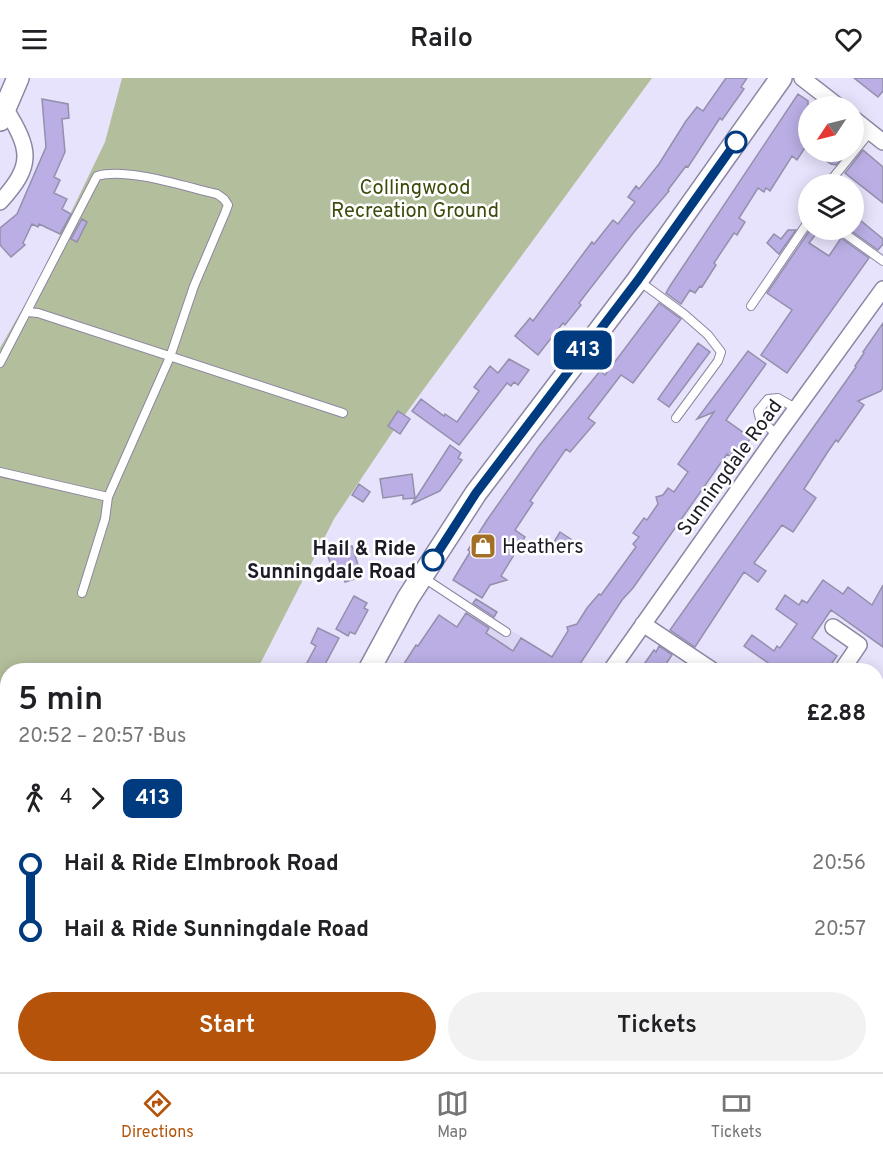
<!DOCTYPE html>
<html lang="en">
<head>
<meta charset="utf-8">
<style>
  :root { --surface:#fff; --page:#f2f2f2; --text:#202124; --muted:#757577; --line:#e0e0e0; --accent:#b45309 }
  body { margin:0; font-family:Overpass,sans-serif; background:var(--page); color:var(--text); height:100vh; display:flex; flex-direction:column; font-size:22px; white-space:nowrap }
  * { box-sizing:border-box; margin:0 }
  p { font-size:20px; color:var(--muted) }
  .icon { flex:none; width:33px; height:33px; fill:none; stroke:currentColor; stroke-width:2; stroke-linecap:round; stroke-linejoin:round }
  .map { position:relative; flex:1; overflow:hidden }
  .side { position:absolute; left:0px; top:585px; width:884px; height:410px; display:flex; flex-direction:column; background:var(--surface); border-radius:24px 24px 0 0; box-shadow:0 3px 15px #0003 }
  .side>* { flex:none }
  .badge { padding:0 12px; border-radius:9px; font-size:21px; line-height:39px }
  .needle { width:39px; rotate:235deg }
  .controls { position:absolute; left:798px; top:18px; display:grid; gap:12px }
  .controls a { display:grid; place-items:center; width:66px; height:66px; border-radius:50%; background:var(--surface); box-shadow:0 3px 15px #0003; font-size:30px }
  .map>.badge { position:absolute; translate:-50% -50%; box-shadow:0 0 0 3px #fff }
  .legs { display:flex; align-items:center; gap:9px; height:66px; padding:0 18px; font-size:20px }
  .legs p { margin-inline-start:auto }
  .overview { display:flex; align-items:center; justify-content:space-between; height:102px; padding:0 18px }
  h1 { font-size:33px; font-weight:600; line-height:45px }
  .cta { display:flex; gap:12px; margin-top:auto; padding:12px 18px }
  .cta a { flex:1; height:69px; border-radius:36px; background:var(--accent); color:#fff; font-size:24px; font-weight:600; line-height:69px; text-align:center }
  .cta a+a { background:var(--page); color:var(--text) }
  ul { padding:0 18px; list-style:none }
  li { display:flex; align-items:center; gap:21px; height:66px; font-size:22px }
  li i { display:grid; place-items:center; width:9px; height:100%; margin:0 8px; background:currentColor }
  li i::after { content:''; width:15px; height:15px; margin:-8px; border:4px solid; border-radius:50%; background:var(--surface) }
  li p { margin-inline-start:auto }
  li:first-child i { background:linear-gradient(#0000 50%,currentColor 0) }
  li:last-child i { background:linear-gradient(currentColor 50%,#0000 0) }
  header { display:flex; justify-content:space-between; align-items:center; height:78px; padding:0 18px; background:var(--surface); font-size:27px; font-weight:600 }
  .menu { display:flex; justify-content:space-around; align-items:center; height:84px; border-top:2px solid var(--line); background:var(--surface); font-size:16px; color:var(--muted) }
  .menu a { display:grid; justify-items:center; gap:3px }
  .menu .current { color:var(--accent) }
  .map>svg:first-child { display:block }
  .built { fill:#dcd6f5 }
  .green { fill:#b3be9c }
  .building { fill:#baaee4; stroke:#948fab; stroke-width:1.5 }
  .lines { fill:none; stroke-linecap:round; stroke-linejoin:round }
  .lane-casing { stroke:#8c86a2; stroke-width:10 }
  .street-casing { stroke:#8c86a2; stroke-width:18 }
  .secondary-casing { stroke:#8c86a2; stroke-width:24 }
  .highway-casing { stroke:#8c86a2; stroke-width:32 }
  .lane { stroke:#fff; stroke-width:8 }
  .street { stroke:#fff; stroke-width:15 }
  .secondary { stroke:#fff; stroke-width:21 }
  .highway { stroke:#fff; stroke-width:28 }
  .line-1-casing { stroke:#fff; stroke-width:14 }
  .line-1 { stroke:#003b80; stroke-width:9 }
  .stop-1-dot { fill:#fff; stroke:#003b80; stroke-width:3 }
  .labels { text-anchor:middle; stroke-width:5; stroke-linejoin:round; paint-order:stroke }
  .park-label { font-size:20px; fill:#3c4a0a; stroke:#fff }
  .street-label { font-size:20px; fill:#1d1b26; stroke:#fff }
  .poi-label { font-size:20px; fill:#1d1b26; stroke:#fff; text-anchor:start }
  .stop-label { font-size:20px; font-weight:bold; fill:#1d1b26; stroke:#fff; text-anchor:end }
</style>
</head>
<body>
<header><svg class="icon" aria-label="menu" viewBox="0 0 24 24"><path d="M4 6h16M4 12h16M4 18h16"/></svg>Railo<svg class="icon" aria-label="heart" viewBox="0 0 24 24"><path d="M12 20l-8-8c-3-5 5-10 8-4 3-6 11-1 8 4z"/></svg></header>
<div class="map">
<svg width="883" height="994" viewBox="0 0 883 994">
  <rect width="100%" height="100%" fill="#e8e3fc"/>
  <path class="built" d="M 495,542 L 574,592 L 462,592 Z
    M 475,987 L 595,987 L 591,994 L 496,994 Z"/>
  <path class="green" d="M 122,0 L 652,0 L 396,349 L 334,441 L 257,592 L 8,592 L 7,606 L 0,605 L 0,270 L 36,207 L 105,64 Z"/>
  <path class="building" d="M 726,0 L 747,0 L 741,9 L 744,11 L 722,42 L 720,40 L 688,89 L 686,88 L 668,112 L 669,113 L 634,154 L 579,225 L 581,227 L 565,247 L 563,245 L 538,277 L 515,258 L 530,240 L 533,243 L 592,164 L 594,166 L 613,142 L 618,146 L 635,124 L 628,119 L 636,108 L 639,111 L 659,86 L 686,43 L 697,29 L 703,33 Z
    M 854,0 L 883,0 L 883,13 L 878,19 Z
    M 798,16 L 808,23 L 808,65 L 797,82 L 792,78 L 770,113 L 766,110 L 764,114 L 758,110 L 739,140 L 745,144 L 737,157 L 734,155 L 714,185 L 716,187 L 702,209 L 700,208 L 695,215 L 690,212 L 681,226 L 666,215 L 670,208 Z
    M 42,21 L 68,26 L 69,40 L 62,41 L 65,74 L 54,99 L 60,102 L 54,115 L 67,121 L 62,131 L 71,136 L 60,156 L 39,146 L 38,149 L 32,146 L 23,165 L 25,167 L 11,179 L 0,167 L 0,150 L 17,136 L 46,69 Z
    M 863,72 L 883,89 L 883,125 L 845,95 Z
    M 813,74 L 847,74 L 836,87 L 831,86 Z
    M 854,137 L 883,161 L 883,166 L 878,172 L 850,152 L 854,152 Z
    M 82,141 L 87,144 L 77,164 L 71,161 Z
    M 788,152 L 796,152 L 779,176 L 767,165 L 774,156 L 781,161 Z
    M 810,152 L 819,152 L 809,165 L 829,178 L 841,160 L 869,180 L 787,295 L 761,277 L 792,232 L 767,215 Z
    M 659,225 L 681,241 L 633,305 L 621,297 L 588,340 L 595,345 L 570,374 L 566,371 L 530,423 L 533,425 L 515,452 L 525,459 L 501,498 L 507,502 L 490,507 L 482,520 L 453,502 L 470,474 L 468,472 L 487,442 L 539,368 L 600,293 L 605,297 Z
    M 883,245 L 883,310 L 881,313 L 858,323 L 864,327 L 838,364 L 836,362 L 827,375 L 804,411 L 816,420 L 793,454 L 782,447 L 754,485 L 766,493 L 758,504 L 744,494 L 695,569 L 670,552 L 856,289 L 855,288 L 864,275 L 863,274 Z
    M 698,265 L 710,274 L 669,329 L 658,321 Z
    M 748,273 L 766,286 L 726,342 L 751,360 L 735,382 L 727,376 L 633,510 L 622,522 L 576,592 L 400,592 L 416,567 L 418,568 L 439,537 L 457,549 L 466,535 L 489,550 L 486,555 L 513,573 L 521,560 L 552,579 L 568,553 L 567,549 L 577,546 L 587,530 L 599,516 L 601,517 L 636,469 L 633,466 L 639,459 L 633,455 L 644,440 L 647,442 L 658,426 L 656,419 L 663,417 L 668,410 L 674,414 L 688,394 L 678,386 L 714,334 L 697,341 Z
    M 509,281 L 529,292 L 518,307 L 514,304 L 511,308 L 507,305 L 459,367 L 412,333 L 421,321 L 444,338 L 445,336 L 457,344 L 479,313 L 474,309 L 490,288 L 498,295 Z
    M 398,333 L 410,341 L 400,356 L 388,348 Z
    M 450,367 L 461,375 L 458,380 L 462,382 L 440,413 L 412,426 Z
    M 412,396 L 415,420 L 403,421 L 403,417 L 383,420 L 380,401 Z
    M 359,406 L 370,414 L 363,424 L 352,417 Z
    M 560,454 L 572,462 L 563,474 L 552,467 Z
    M 348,464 L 349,469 L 352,468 L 360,493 L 356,494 L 358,500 L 345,504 L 341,492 L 333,495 L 328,478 L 336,475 L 334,468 Z
    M 823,502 L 843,516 L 848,509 L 872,527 L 883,507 L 883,569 L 831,532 L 812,560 L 837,578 L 827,592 L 778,592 L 744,568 L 752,557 L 774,573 L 777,568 L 780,570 L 797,546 L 776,531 L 785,517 L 799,527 L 802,522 L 807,525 Z
    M 354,518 L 367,525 L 364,530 L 368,532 L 355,556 L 350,554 L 348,558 L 336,551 Z
    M 476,521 L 497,534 L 494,539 L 473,525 Z
    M 318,550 L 339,560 L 322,592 L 303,592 L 316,568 L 311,565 Z
    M 659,568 L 672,577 L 662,592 L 640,592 L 654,572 L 656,574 Z"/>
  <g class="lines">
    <g class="lane-casing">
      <path id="lane" d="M 832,101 L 870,54
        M 840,152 L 883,183
        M 639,203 L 684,236 L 708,257 L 721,274 L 718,283 L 676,340
        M 751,228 L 808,144
        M 27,234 L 38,235 L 343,335
        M 0,285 L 97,98 C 127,89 186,109 217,116 L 224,121 L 228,127 L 225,135 L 194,208 L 170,279 L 108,419 L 105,441 L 82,515
        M 777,357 L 760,341 L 758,333 L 768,321 L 778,320 L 797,331
        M 0,394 L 108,419
        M 424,500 L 506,554
        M 0,697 L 5,710
        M 633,994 L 636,987"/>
    </g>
    <g class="street-casing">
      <path id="street" d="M 802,0 L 838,28
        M 854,41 L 883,64
        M 0,124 C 34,87 31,72 5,30
        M 643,546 L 712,592
        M 833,549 L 859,567 L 842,592
        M 611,592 L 777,357 L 883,211"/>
    </g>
    <g class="secondary-casing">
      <path id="secondary" d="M 0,42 L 18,0
        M 369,592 L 408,520 L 476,415 L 637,203 L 781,0
        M 876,946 L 883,951
        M 181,994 L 185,987"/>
    </g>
    <g class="highway-casing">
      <path id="highway" d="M 0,717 L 8,717
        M 0,742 L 8,743
        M 876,806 L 883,806"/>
    </g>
    <use href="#lane" class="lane"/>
    <use href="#street" class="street"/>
    <use href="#secondary" class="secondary"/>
    <use href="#highway" class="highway"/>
  </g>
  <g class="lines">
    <g class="line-1-casing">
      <path id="line-1" d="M 433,482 L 476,415 L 638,202 L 736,64"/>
    </g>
    <use href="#line-1" class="line-1"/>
  </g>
  <defs>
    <g id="shop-square" transform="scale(1.35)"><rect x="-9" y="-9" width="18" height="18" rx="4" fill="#a26f26" stroke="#fff"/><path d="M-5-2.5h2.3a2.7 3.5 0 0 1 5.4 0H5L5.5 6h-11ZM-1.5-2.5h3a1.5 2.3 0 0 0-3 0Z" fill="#fff"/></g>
  </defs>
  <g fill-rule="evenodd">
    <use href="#shop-square" x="483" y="468"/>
  </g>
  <g class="stop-1-dot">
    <circle cx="736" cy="64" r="10"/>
    <circle cx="433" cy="482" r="10"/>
  </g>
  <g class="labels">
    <g class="park-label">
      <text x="415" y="116">Collingwood<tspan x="415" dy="23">Recreation Ground</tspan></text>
    </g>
    <g class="street-label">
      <text transform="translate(729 389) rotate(-54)" y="7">Sunningdale Road</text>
    </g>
    <g class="poi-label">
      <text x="502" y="475">Heathers</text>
    </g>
    <g class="stop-label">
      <text x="416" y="477">Hail &amp; Ride<tspan x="416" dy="23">Sunningdale Road</tspan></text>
    </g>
  </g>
</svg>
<div class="controls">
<a><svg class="needle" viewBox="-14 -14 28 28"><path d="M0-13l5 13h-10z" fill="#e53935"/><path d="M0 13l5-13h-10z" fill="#757577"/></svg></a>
<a><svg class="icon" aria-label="layers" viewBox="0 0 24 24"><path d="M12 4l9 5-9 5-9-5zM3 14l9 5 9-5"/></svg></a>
</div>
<b class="badge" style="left:583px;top:272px;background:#003b80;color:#fff">413</b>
<section class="side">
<div class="overview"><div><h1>5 min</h1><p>20:52 – 20:57 · Bus</p></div><b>£2.88</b></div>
<div class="legs"><svg class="icon" aria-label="walk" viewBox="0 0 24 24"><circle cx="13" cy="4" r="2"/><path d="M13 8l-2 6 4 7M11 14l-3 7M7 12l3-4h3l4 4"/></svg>4<svg class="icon" aria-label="forward" viewBox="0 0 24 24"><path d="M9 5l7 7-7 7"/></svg><b class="badge" style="background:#003b80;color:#fff">413</b></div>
<ul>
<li><i style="color:#003b80"></i><b>Hail &amp; Ride Elmbrook Road</b><p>20:56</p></li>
<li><i style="color:#003b80"></i><b>Hail &amp; Ride Sunningdale Road</b><p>20:57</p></li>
</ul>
<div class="cta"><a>Start</a><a>Tickets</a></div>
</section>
</div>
<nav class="menu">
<a class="current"><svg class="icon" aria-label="directions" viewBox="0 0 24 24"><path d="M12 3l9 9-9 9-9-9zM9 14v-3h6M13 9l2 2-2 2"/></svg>Directions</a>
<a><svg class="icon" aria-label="map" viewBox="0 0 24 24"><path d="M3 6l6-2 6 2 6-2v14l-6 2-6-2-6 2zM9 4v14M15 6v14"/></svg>Map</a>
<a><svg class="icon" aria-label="tickets" viewBox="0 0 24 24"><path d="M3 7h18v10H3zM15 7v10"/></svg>Tickets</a>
</nav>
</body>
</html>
